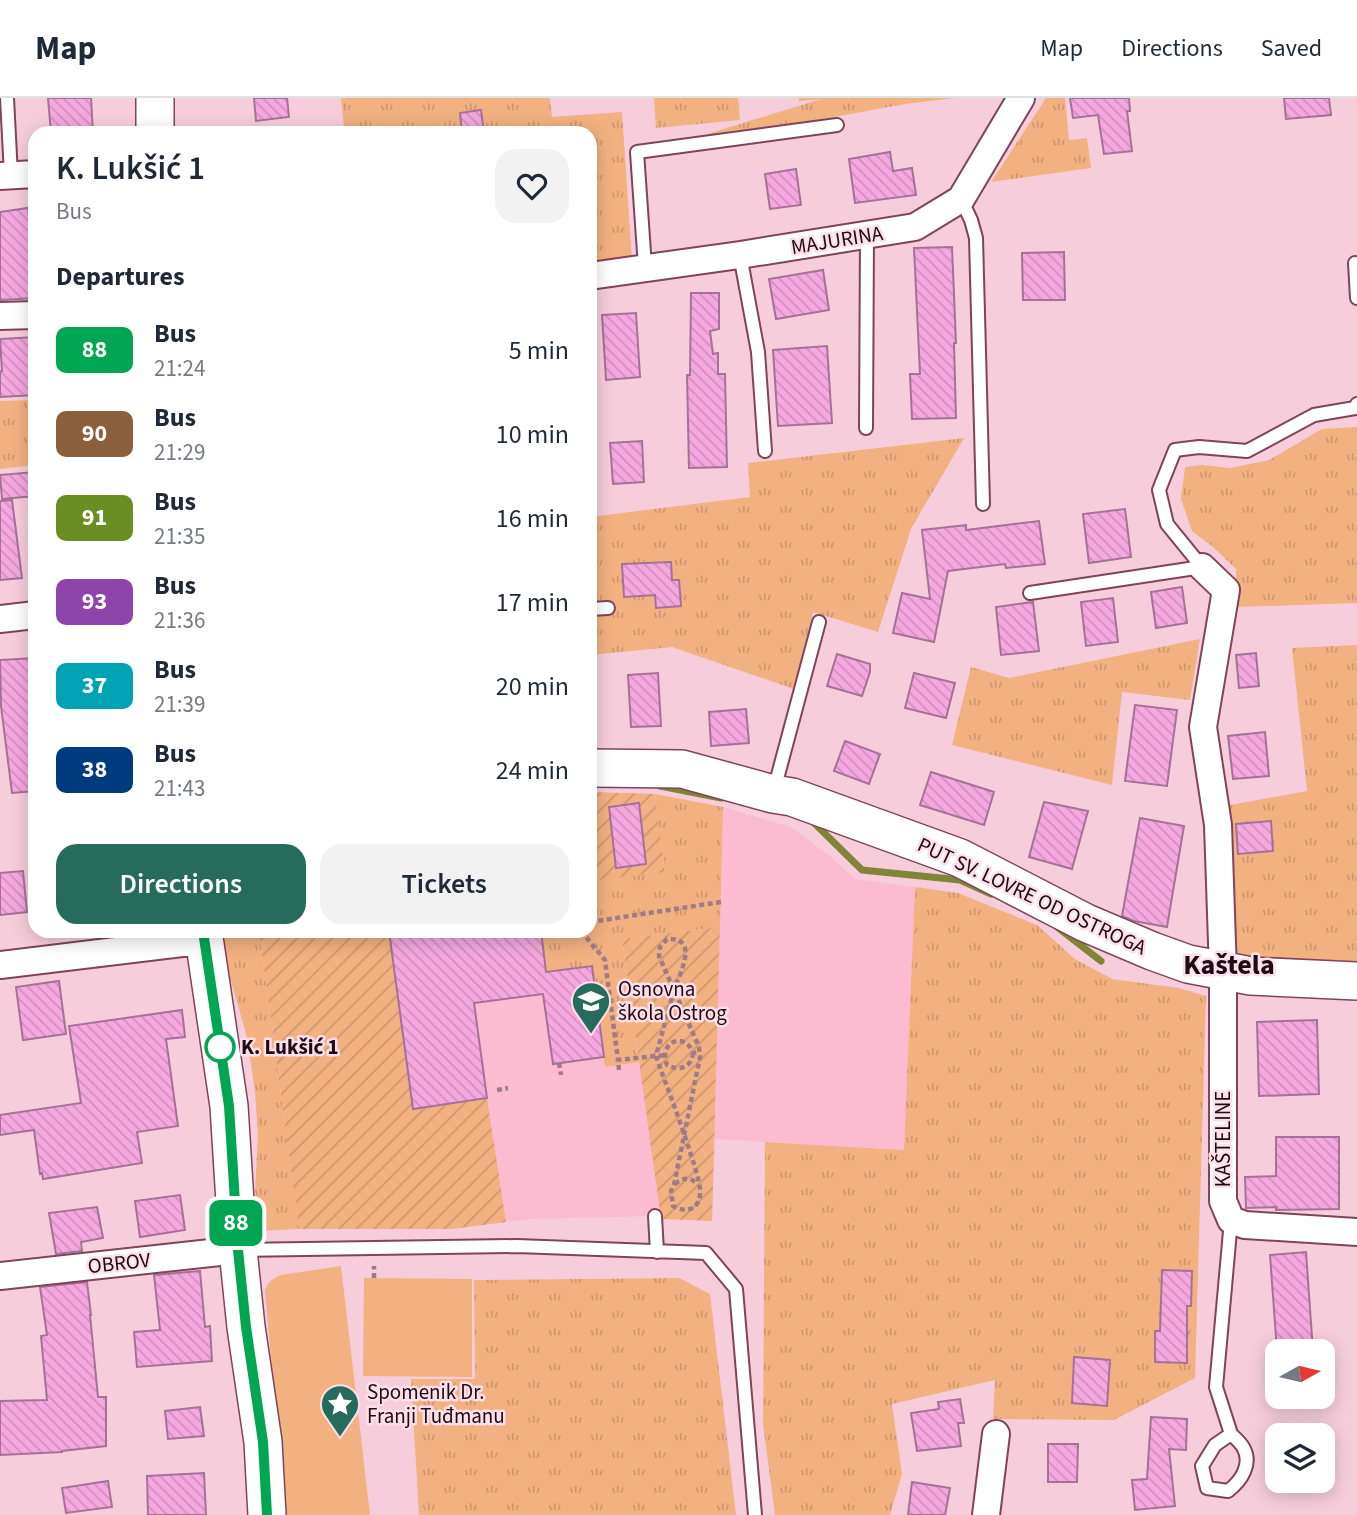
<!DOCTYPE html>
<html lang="en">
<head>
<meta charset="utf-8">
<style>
  :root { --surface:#fff; --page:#f2f2f3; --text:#1f2937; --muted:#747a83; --line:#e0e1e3; --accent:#276b5d }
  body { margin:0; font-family:"Source Sans 3",sans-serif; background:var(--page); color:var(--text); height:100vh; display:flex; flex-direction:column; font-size:26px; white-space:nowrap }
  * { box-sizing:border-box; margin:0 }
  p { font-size:23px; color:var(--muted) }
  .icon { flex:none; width:38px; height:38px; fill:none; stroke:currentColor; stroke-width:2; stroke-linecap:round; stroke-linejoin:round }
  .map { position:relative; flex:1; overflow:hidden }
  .drawer { position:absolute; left:28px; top:28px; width:569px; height:812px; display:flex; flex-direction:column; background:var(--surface); border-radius:21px; box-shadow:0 4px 18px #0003 }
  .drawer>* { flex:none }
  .badge { padding:0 14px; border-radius:10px; font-size:24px; line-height:46px }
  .needle { width:46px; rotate:82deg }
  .buttons { position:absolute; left:1265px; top:1241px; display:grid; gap:14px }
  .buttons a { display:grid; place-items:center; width:70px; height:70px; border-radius:14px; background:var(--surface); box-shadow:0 4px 18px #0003; font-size:35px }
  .map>.badge { position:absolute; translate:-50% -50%; box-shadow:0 0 0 4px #fff }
  h2 { padding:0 28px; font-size:26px; line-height:63px }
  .round { display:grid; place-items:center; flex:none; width:74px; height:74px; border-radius:21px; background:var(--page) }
  .head { display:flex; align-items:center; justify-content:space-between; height:119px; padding:0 28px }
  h1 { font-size:33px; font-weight:600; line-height:52px }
  .button { display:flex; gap:14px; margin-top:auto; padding:14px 28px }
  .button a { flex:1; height:80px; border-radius:21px; background:var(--accent); color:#fff; font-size:28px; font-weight:600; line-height:80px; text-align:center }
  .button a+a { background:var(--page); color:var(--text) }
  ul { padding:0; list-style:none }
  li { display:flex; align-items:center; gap:21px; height:84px; padding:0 28px }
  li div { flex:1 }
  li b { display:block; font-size:26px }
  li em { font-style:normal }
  li .badge { min-width:77px; font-weight:700; text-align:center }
  header { display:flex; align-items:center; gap:42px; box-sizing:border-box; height:98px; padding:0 35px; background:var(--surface); border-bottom:2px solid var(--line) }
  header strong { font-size:33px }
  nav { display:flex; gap:38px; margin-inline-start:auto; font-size:24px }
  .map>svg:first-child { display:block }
  .built { fill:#fbbcd1 }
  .grass { fill:url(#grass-tufts) }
  .park { fill:#f2b181 }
  .garden { fill:url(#garden-furrows) }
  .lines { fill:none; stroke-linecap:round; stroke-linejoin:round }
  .stream { stroke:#808535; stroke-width:7 }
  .building { fill:url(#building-back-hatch); stroke:#a67197; stroke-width:2 }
  .lane-casing { stroke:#7f445a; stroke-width:16 }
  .street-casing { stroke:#7f445a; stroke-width:30 }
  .secondary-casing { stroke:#7f445a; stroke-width:40 }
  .path { stroke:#9e7b87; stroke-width:4.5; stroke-dasharray:5 3.5; stroke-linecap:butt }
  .lane { stroke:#fff; stroke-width:12 }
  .street { stroke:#fff; stroke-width:26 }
  .secondary { stroke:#fff; stroke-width:37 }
  .line-casing { stroke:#fff; stroke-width:16 }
  .line { stroke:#00a651; stroke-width:10 }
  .stop-dot { fill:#fff; stroke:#00a651; stroke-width:3.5 }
  .labels { text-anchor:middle; stroke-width:5; stroke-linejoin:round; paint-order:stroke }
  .street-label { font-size:21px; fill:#210a13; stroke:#fcdfe8 }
  .poi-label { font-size:21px; fill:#210a13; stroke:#fcdfe8; text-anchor:start }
  .stop-label { font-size:21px; font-weight:bold; fill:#210a13; stroke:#fcdfe8; text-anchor:start }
  .district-label { font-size:28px; font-weight:bold; fill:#210a13; stroke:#fcdfe8 }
</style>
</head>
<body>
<header>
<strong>Map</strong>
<nav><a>Map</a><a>Directions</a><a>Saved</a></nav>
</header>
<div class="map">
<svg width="1357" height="1417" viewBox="0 0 1357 1417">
  <defs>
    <pattern id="grass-tufts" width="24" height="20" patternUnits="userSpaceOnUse" patternTransform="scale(1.75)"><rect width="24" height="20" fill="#f2b181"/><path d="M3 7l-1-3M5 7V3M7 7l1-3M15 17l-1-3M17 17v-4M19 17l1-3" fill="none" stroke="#cf976f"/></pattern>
    <pattern id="garden-furrows" width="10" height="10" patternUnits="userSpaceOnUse" patternTransform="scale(1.75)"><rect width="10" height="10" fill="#f2b181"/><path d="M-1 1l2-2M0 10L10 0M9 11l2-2" fill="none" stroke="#cf976f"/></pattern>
    <pattern id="building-back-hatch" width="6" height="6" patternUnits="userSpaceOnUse" patternTransform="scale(1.75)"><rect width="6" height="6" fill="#f5a8df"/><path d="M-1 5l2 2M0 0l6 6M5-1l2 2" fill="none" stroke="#d28fbe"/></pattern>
  </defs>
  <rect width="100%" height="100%" fill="#f8cddb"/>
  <path class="built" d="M 590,694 L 655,696 L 723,709 L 791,729 L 831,759 L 855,781 L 915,789 L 905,1052 L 715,1041 L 712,1123 L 655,1118 L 530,1121 L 452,1131 L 299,1131 L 259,833 L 590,833 Z"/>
  <path class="grass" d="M 341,0 L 550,0 L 552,19 L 622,14 L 632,162 L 590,168 L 590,35 L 314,35 L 344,29 Z
    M 654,0 L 738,0 L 740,22 L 656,30 Z
    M 799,0 L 954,0 L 905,6 L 659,51 L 821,1 L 799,3 Z
    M 1046,0 L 1065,0 L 1069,42 L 1087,40 L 1091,70 L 991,84 Z
    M 35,302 L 35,367 L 0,371 L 0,303 Z
    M 1357,329 L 1357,505 L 1236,509 L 1236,471 L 1213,449 L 1192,433 L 1181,401 L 1185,369 L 1202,367 L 1230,370 L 1269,362 L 1322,331 Z
    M 964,340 L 911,431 L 878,534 L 813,514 L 794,591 L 672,549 L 590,557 L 590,419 L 750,399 L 748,365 Z
    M 1200,541 L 1190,602 L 1122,594 L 1112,687 L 952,647 L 971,569 L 1009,580 Z
    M 1357,547 L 1357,866 L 1237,862 L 1230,707 L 1307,693 L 1292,550 Z
    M 655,696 L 723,709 L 720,829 L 622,841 L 639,964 L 605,969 L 592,868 L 546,874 L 541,833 L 590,833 L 590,783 L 665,773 Z
    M 915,789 L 958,795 L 1037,827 L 1075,861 L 1112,881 L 1179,890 L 1206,898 L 1195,1280 L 1114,1322 L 993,1321 L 995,1282 L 892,1306 L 902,1376 L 890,1417 L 775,1417 L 763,1326 L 765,1044 L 904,1052 Z
    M 223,833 L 259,833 L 299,1131 L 259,1133 L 255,1093 L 258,1037 L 255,994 L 247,939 L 228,873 Z
    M 679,1180 L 710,1196 L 736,1417 L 419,1417 L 411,1281 L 475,1281 L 474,1182 Z"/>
  <path class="park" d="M 341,1168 L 370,1417 L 282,1417 L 278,1337 L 265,1194 C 267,1184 272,1181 281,1177 Z
    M 364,1180 L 472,1181 L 472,1279 L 363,1278 Z"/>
  <path class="garden" d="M 590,694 L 655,696 L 665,774 L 590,783 Z
    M 720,829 L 712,1123 L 661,1121 L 622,841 Z
    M 259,833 L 389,833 L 413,1010 L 487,1000 L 506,1124 L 452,1131 L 299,1131 Z"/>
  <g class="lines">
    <path class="stream" d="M 660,688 L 721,700
      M 810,721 L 862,772 L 960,782 L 991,796
      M 1057,829 L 1101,863"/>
  </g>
  <path class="building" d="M 48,0 L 91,0 L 93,35 L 51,35 Z
    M 254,0 L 287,0 L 289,19 L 256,23 Z
    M 1070,0 L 1129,0 L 1130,13 L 1127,13 L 1132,53 L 1104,56 L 1098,17 L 1073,20 Z
    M 1284,0 L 1329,0 L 1331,17 L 1286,21 Z
    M 481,12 L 484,35 L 462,35 L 460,15 Z
    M 890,54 L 893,73 L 912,70 L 916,97 L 855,105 L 849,61 Z
    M 796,71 L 801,107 L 770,111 L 765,76 Z
    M 28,110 L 35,161 L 35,200 L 0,202 L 0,114 Z
    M 952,149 L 956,245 L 954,245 L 956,320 L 912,321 L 910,276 L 920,276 L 914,150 Z
    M 1064,154 L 1065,202 L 1023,202 L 1022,155 Z
    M 823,172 L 829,212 L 776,221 L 769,181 Z
    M 691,195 L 719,195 L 719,231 L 710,233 L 713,256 L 718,255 L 718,276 L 725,276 L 727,369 L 689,370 L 687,277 L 690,277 Z
    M 636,215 L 640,279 L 606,282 L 602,217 Z
    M 35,239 L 35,297 L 0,299 L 0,273 L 2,273 L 0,241 Z
    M 827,248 L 832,325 L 778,328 L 773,252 Z
    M 642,343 L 644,384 L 613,386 L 610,345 Z
    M 35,374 L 35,398 L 2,401 L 0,377 Z
    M 12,402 L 22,480 L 0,482 L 0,403 Z
    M 1125,411 L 1131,459 L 1089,465 L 1083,416 Z
    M 1039,423 L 1045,466 L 1006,470 L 1005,466 L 948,473 L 934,544 L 893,535 L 902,495 L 930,501 L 922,432 L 966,427 L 966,432 Z
    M 671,464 L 672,482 L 679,482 L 681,508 L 656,510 L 655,497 L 624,499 L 622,466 Z
    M 1182,489 L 1187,525 L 1156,530 L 1151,494 Z
    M 1113,500 L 1118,544 L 1086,548 L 1081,504 Z
    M 1033,504 L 1039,553 L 1001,557 L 996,509 Z
    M 1256,555 L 1259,588 L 1239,590 L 1236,557 Z
    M 837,556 L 870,566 L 870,574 L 862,598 L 827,588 Z
    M 35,560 L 35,693 L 12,695 L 1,608 L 0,562 Z
    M 658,575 L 661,628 L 631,629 L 628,577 Z
    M 914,575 L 955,585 L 946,620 L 905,610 Z
    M 1135,607 L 1177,612 L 1167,688 L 1125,683 Z
    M 746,611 L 749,645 L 711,648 L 709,614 Z
    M 1265,634 L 1269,678 L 1233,681 L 1228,638 Z
    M 845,643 L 880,656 L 869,686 L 834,673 Z
    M 931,674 L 994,694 L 984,727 L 920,707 Z
    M 1044,704 L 1088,713 L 1072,771 L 1029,759 Z
    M 639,705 L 646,766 L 616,770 L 609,709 Z
    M 1140,720 L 1184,728 L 1167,829 L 1134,823 L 1122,818 Z
    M 1271,723 L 1273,753 L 1238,756 L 1236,726 Z
    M 23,773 L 27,814 L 0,817 L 0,775 Z
    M 389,833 L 441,833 L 442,839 L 486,833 L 541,833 L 546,874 L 592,868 L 604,959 L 553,966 L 543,896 L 474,905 L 487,1000 L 413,1011 Z
    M 59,883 L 66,936 L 23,942 L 16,889 Z
    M 182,912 L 185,939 L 166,941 L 178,1028 L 137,1034 L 142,1065 L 43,1081 L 42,1075 L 40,1076 L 34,1032 L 0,1037 L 0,1017 L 81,1005 L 69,928 Z
    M 1317,922 L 1319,996 L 1259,998 L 1257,924 Z
    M 1276,1039 L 1339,1039 L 1339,1111 L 1276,1112 L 1276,1109 L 1246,1110 L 1245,1079 L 1276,1078 Z
    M 180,1097 L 185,1132 L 140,1139 L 135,1103 Z
    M 97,1109 L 103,1140 L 81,1144 L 82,1153 L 56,1156 L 49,1115 Z
    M 1306,1154 L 1313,1253 L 1277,1253 L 1270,1157 Z
    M 1162,1172 L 1192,1173 L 1191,1208 L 1187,1208 L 1187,1265 L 1155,1264 L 1155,1233 L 1160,1233 Z
    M 200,1173 L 205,1229 L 210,1228 L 212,1263 L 137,1269 L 134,1234 L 160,1232 L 154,1177 Z
    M 87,1184 L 91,1217 L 90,1217 L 98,1299 L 106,1299 L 106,1348 L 62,1353 L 62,1354 L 0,1357 L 0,1303 L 47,1302 L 41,1238 L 47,1237 L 40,1189 Z
    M 1074,1259 L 1110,1262 L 1107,1308 L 1072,1305 Z
    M 960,1301 L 964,1325 L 958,1325 L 961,1348 L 917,1353 L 911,1315 L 939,1311 L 938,1304 Z
    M 200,1309 L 204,1338 L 168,1341 L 165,1313 Z
    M 1151,1319 L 1187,1321 L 1186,1352 L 1169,1351 L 1175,1408 L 1135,1412 L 1132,1382 L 1147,1381 Z
    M 1048,1346 L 1078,1346 L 1077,1384 L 1048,1384 Z
    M 204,1375 L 206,1417 L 148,1417 L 147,1378 Z
    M 108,1383 L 112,1409 L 66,1415 L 62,1390 Z
    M 912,1384 L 950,1390 L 945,1417 L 908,1417 Z"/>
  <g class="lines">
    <g class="lane-casing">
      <path id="lane" d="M 7,0 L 11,77
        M 961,101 L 971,122 L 976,140 L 983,406
        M 740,157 L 758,254 L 765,353
        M 1355,165 L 1357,200
        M 645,169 L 637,54 L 837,27
        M 866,330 L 867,137
        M 1202,469 L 1167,426 L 1159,392 L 1175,352 L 1199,349 L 1247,353 L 1314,317 L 1355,310 L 1357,306
        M 1030,495 L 1202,469
        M 590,511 L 608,510
        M 774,692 L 819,524
        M 655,1118 L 657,1154
        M 242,1152 L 517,1148 L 706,1155 L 736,1191 L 755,1417
        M 1231,1336 C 1235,1340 1240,1344 1243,1349 C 1253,1366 1241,1383 1228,1393 L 1207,1390 L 1202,1368 L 1215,1347 L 1231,1336 L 1216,1289 L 1231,1122"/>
    </g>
    <g class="street-casing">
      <path id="street" d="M 0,78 L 35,76
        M 590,178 L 740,157 L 915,129 L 961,101 L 1021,0
        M 0,218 L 35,217
        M 1202,469 L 1226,492 L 1203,629 L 1218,727 L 1223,874 L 1223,1103 L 1231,1122 L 1245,1127 L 1357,1134
        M 0,521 L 35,517
        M 0,867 L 182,845 L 204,845
        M 0,1178 L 238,1152
        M 986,1417 L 996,1336"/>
    </g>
    <g class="secondary-casing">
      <path id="secondary" d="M 155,0 L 155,35
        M 590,670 L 682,671 L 773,696 L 792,699 L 960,760 L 1086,825 L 1152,853 L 1188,866 L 1251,878 L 1357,883
        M 203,833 L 229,1008 L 238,1152 L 246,1229 L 263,1344 L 267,1417"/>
    </g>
    <path class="path" d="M 590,824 L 721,804
      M 581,833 L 605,862 L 618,962
      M 674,892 L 657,954 L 657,961 C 668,992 680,1022 690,1054 C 694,1066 698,1078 700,1090 C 702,1109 689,1117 673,1108 L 671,1093 L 674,1087 L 700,959 L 699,949 L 659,858 L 660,849 L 667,841 C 700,839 680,875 674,892
      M 693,955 C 692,969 679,974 667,967 C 658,942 686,934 693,955 L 699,954
      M 559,965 L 561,977
      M 619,972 L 618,962 L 665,957
      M 497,992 L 508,990
      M 675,1086 C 682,1080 690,1078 697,1086
      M 374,1180 L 374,1168"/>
    <use href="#lane" class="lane"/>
    <use href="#street" class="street"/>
    <use href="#secondary" class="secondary"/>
  </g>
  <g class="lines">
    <g class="line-casing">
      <path id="line" d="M 203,833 L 229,1008 L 238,1152 L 246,1229 L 263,1344 L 267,1417"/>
    </g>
    <use href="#line" class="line"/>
  </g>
  <defs>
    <g id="school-pin" transform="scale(2.0125)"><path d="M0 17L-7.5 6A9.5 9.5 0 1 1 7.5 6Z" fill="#276b5d" stroke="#fcdfe8"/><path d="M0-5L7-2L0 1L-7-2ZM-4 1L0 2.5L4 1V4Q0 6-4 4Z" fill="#fff"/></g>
    <g id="sight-pin" transform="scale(2.0125)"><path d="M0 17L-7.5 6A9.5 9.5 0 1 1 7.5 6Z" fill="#276b5d" stroke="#fcdfe8"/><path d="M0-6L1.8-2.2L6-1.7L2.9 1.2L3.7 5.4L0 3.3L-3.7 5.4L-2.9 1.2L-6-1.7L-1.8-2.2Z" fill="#fff"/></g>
  </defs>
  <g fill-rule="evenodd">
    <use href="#school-pin" x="591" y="903"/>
    <use href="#sight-pin" x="340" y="1306"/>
  </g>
  <circle class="stop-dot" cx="220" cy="949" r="14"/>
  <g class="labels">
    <g class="street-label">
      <text transform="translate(837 142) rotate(-9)" y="7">MAJURINA</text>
      <text transform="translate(1032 798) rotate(25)" y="7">PUT SV. LOVRE OD OSTROGA</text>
      <text transform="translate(1223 1041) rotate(-90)" y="7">KAŠTELINE</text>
      <text transform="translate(119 1165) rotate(-6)" y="7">OBROV</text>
    </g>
    <g class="poi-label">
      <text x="618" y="898">Osnovna<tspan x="618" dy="24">škola Ostrog</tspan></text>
      <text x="367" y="1301">Spomenik Dr.<tspan x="367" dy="24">Franji Tuđmanu</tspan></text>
    </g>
    <g class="stop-label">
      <text x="241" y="956">K. Lukšić 1</text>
    </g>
    <g class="district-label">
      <text x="1229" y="876">Kaštela</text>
    </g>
  </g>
</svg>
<div class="buttons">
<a><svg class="needle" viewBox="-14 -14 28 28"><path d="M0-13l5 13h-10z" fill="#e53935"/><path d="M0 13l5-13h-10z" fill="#747a83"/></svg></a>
<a><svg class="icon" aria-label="layers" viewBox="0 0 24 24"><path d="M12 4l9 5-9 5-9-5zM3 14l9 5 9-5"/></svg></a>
</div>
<b class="badge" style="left:236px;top:1125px;background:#00a651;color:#fff">88</b>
<section class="drawer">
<div class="head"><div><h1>K. Lukšić 1</h1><p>Bus</p></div><a class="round"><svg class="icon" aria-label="heart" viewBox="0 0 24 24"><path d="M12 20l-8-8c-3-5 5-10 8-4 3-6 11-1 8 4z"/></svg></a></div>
<h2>Departures</h2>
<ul>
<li><span class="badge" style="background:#00a651;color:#fff">88</span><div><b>Bus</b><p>21:24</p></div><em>5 min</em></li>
<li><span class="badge" style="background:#8b5e3c;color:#fff">90</span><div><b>Bus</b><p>21:29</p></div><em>10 min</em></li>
<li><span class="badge" style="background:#6b8e23;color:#fff">91</span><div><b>Bus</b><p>21:35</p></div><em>16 min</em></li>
<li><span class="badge" style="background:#8e44ad;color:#fff">93</span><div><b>Bus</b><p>21:36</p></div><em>17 min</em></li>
<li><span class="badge" style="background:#00a3b4;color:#fff">37</span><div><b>Bus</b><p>21:39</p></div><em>20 min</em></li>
<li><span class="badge" style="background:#003b80;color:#fff">38</span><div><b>Bus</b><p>21:43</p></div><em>24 min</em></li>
</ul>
<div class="button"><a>Directions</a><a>Tickets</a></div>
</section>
</div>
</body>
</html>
